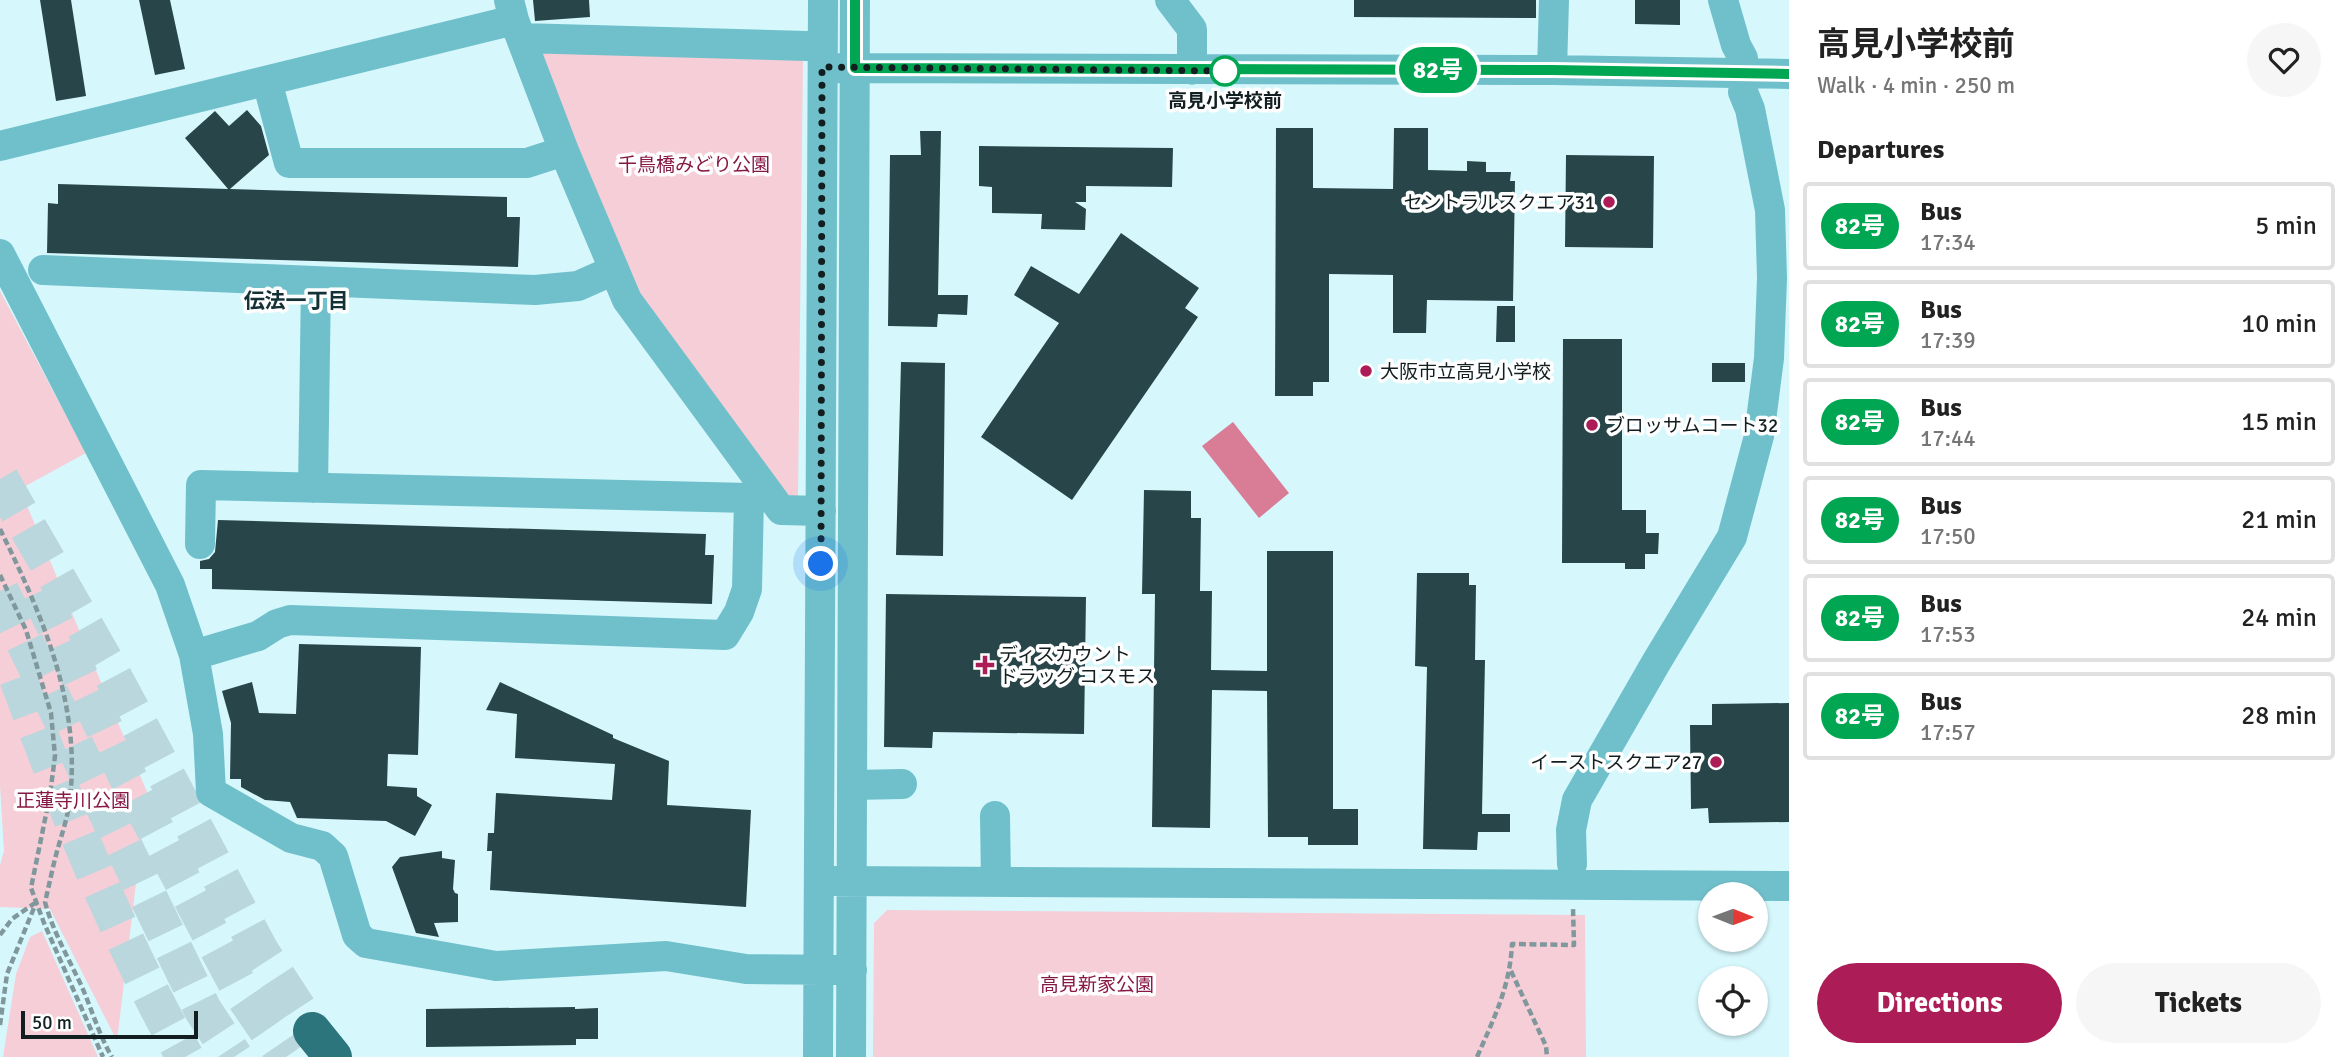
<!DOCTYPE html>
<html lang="en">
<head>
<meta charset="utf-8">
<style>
  :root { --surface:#fff; --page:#f6f6f6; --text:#222; --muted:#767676; --line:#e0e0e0; --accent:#ac1d58 }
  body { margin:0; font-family:Signika,"Noto Sans JP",sans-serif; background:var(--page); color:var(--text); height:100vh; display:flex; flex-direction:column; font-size:26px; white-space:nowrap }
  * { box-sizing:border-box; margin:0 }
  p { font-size:23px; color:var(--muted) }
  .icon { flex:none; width:38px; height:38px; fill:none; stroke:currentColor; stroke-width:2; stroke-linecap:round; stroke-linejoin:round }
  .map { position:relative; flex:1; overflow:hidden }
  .sheet { display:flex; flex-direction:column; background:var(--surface); width:560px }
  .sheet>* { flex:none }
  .badge { padding:0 14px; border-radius:23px; font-size:24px; line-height:46px }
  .needle { width:46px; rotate:91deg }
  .fabs { position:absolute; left:1698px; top:882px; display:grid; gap:14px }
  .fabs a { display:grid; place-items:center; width:70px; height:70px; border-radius:50%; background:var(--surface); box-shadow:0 2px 5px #0004; font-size:35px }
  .scale { position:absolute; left:21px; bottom:18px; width:177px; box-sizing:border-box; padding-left:7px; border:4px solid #121e20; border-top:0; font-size:19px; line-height:24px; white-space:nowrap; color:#121e20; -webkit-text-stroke:5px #fefefe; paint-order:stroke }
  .you { position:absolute; width:35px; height:35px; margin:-18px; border:5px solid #fff; border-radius:50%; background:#1a73e8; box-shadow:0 0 0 10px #1a73e833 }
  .map>.badge { position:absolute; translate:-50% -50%; box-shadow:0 0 0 4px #fff }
  h2 { padding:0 28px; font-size:26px; line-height:63px }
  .round { display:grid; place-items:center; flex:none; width:74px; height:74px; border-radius:37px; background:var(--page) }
  .overview { display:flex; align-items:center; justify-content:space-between; height:119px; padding:0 28px }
  h1 { font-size:33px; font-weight:700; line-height:52px }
  .action { display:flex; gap:14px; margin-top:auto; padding:14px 28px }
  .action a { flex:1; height:80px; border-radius:42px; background:var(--accent); color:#fff; font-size:28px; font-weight:700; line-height:80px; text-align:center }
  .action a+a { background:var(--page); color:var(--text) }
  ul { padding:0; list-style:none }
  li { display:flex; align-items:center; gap:21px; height:88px; margin:0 14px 10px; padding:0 14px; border:4px solid var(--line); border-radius:7px }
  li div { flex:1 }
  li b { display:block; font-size:26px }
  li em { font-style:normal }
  li .badge { min-width:77px; font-weight:700; text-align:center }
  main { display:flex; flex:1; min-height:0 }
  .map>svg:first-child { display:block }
  .green { fill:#f6ced7 }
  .water { fill:#d97c96 }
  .building { fill:#28464a }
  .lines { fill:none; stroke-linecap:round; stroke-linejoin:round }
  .highway-tunnel { stroke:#b9d7dc; stroke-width:38; stroke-dasharray:38 19; stroke-linecap:butt }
  .path { stroke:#80989c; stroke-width:4.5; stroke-dasharray:7 3.5; stroke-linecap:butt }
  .minor { stroke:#70c0cb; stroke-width:30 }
  .highway { stroke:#2d757d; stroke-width:38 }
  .line-casing { stroke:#fff; stroke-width:16 }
  .line { stroke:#00a651; stroke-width:10 }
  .walk { stroke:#121e20; stroke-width:7; stroke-dasharray:0 12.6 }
  .stop-dot { fill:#fff; stroke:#00a651; stroke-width:3.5 }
  .poi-dot { fill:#ac1d58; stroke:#fefefe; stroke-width:2.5 }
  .labels { text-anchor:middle; stroke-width:7; stroke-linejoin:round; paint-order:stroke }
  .stop-label { font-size:19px; font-weight:bold; fill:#121e20; stroke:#fefefe }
  .park-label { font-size:19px; fill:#871844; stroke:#fefefe }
  .poi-label { font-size:19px; fill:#121e20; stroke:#fefefe; text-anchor:start }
  .neighbourhood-label { font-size:21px; font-weight:bold; fill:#143236; stroke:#fefefe }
</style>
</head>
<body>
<main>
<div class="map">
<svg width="1789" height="1057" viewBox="0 0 1789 1057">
  <rect width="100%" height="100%" fill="#d6f8fd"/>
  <path class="green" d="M 535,53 L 803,58 L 798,499 L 786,500 L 630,290 Z
    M 0,291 L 86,453 L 20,489 L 147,792 L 117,1041 L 50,909 L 0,907 L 0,865 L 4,851 L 0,785 Z
    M 887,910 L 1585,915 L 1586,1057 L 873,1057 L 874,923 Z
    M 42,931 L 98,1057 L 3,1057 L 16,974 L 30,937 Z"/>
  <path class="water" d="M 1233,422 L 1289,493 L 1259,518 L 1202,446 Z"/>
  <path class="building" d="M 40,0 L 71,0 L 86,96 L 56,101 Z
    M 139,0 L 170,0 L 185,69 L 155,75 Z
    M 533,0 L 589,0 L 590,17 L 535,21 Z
    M 1354,0 L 1536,0 L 1536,18 L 1354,17 Z
    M 1635,0 L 1680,0 L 1680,25 L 1635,24 Z
    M 247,110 L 261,126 L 269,155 L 230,189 L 507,197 L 507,217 L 520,217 L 518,267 L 47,253 L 48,203 L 58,204 L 58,184 L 228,189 L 185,138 L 215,111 L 229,126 Z
    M 1276,128 L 1313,128 L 1313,188 L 1393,189 L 1394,128 L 1428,128 L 1428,170 L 1467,171 L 1467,161 L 1486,162 L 1486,172 L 1511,172 L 1510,181 L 1515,181 L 1513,301 L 1427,300 L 1426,333 L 1393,333 L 1393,275 L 1329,274 L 1329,382 L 1313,382 L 1313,396 L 1275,396 Z
    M 920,131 L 941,131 L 938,295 L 968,295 L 967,315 L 938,314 L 937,327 L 888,326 L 890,155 L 921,155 Z
    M 979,146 L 1173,148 L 1172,187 L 1086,186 L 1086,202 L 1075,202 L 1086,209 L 1085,230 L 1041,229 L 1042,214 L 992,213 L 992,187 L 979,186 Z
    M 1566,155 L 1654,156 L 1653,248 L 1565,247 Z
    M 1121,233 L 1199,288 L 1185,308 L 1198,317 L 1072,500 L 981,437 L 1059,323 L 1014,295 L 1031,266 L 1079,294 Z
    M 1497,306 L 1515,306 L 1515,342 L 1496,342 Z
    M 1563,339 L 1622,339 L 1622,510 L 1646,510 L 1646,533 L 1659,533 L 1658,554 L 1645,554 L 1645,569 L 1625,569 L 1625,563 L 1562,563 Z
    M 901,362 L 945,363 L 943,556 L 896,555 Z
    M 1712,363 L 1745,363 L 1745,382 L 1712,382 Z
    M 1144,490 L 1191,491 L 1191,518 L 1201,518 L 1200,591 L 1212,591 L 1211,670 L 1267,671 L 1267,551 L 1333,551 L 1333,809 L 1358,809 L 1358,845 L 1308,845 L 1308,837 L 1268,837 L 1267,691 L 1212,690 L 1210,828 L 1152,827 L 1155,594 L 1142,594 Z
    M 218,520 L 706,534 L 705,555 L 714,555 L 712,604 L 212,589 L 212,569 L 200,569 L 200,561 L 209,559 L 215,552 Z
    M 1417,573 L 1469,573 L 1469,585 L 1476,585 L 1475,660 L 1485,660 L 1482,814 L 1510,814 L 1510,832 L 1478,832 L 1477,850 L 1423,849 L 1427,667 L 1415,666 Z
    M 886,594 L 1086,597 L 1084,734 L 933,732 L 932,748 L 884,747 Z
    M 299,644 L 421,647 L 418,755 L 388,754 L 387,786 L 417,788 L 417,796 L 432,805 L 415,836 L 386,821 L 297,818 L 290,802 L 265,800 L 241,787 L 241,779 L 230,779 L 231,723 L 222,691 L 252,682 L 259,713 L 296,714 Z
    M 500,682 L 613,735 L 613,738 L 669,761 L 667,805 L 751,810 L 746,907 L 490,890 L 492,851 L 487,851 L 488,833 L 494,833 L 496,793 L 612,800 L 615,764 L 515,758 L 517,714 L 486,710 Z
    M 1789,703 L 1789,822 L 1709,823 L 1708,808 L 1691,809 L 1690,725 L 1712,725 L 1712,704 Z
    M 442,851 L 442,858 L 455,860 L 453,889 L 455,893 L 458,894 L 458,922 L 434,923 L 439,937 L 416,933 L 392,867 L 400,857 Z
    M 575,1007 L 575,1009 L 598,1008 L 598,1039 L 576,1039 L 576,1045 L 426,1047 L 426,1009 Z"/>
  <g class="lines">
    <path class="highway-tunnel" d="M 0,479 L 109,669 L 260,951 L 312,1031
      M 0,591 L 203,1010 L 234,1057
      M 39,592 L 128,778 L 241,991 L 286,1057
      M 18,678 C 66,807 117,936 185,1057"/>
    <path class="path" d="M 0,529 C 41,613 81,702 70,798 C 68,818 61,836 56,855 C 52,870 49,886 45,902 C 53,932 69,959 82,987 C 92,1010 99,1035 112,1057
      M 0,575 L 26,630 L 51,713 L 55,756 L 50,795 L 31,888 L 44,923 L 103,1057
      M 0,935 L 12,919 L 35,903
      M 1511,971 L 1546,1046 L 1547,1057
      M 0,1025 L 7,974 L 36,903
      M 1477,1057 C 1494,1018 1510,987 1512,944 L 1574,945 L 1573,908"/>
    <path class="minor" d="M 509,0 L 514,20 L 564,151 L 627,300 L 781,510 L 821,511
      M 1170,0 L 1192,29 L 1192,70
      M 1723,0 L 1736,45 L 1743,58
      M 521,38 L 807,46
      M 837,68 L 1552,70 L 1789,74
      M 1552,70 L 1554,0
      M 267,81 L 289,163 L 527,163 L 564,151
      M 0,146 L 514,20
      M 0,254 L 170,585 L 194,655 L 208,734 L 211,792 L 291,838 L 322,846 L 333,856 L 357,935 L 366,943 L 496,966 L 666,956 L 746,969 L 852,970
      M 43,270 L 535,290 L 578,286 L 614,270
      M 313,488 L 316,282
      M 200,544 L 201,485 L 749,498 L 763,486
      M 194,655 L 258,636 L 277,624 L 290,620 L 725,635 L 739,612 L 747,589 L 749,498
      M 853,785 L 902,784
      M 995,816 L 996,882
      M 1572,864 L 1571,830 L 1577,800 L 1657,661 L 1732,537 L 1759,436 L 1769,358 L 1772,278 L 1770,210 L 1750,109 L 1743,92
      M 834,881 L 1789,886
      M 818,1057 L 823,0
      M 851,1057 L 855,0"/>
    <path class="highway" d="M 312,1031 L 333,1057"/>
  </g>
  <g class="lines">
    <g class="line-casing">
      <path id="line" d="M 855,0 L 855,68 L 1552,70 L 1789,74"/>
    </g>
    <use href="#line" class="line"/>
    <path class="walk" d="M 821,564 L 822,67 L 1225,71"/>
  </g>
  <circle class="stop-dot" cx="1225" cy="71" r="14"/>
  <g class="poi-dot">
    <circle cx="1609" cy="202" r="7"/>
    <circle cx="1366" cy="371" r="7"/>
    <circle cx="1592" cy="425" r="7"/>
    <path d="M981.5 654.5h7v7h7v7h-7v7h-7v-7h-7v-7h7z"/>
    <circle cx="1716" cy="762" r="7"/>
  </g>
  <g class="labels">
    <g class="stop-label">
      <text x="1225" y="107">高見小学校前</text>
    </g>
    <g class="park-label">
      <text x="694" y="171">千鳥橋みどり公園</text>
      <text x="73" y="807">正蓮寺川公園</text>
      <text x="1097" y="991">高見新家公園</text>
    </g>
    <g class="poi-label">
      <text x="1595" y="209" text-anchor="end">セントラルスクエア31</text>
      <text x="1380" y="378">大阪市立高見小学校</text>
      <text x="1606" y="432">ブロッサムコート32</text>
      <text x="999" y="661">ディスカウント<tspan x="999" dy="22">ドラッグ コスモス</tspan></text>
      <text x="1702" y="769" text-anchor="end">イーストスクエア27</text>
    </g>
    <g class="neighbourhood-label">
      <text x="296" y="308">伝法一丁目</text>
    </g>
  </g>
</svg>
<div class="fabs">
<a><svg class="needle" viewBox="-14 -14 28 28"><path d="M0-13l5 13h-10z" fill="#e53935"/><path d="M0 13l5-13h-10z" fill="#767676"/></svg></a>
<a><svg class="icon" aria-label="locate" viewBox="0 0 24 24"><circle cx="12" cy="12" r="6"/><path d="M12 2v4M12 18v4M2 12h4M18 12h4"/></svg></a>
</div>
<div class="scale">50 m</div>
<div class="you" style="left:821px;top:564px"></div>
<b class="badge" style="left:1438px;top:70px;background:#00a651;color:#fff">82号</b>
</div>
<section class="sheet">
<div class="overview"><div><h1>高見小学校前</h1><p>Walk · 4 min · 250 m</p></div><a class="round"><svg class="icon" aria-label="heart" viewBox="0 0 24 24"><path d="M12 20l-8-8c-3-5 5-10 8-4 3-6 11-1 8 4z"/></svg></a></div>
<h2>Departures</h2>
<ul>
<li><span class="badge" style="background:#00a651;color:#fff">82号</span><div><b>Bus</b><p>17:34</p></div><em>5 min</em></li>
<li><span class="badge" style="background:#00a651;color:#fff">82号</span><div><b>Bus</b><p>17:39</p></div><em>10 min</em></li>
<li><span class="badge" style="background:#00a651;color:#fff">82号</span><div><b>Bus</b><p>17:44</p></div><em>15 min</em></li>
<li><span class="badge" style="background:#00a651;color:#fff">82号</span><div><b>Bus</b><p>17:50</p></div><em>21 min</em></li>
<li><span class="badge" style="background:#00a651;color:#fff">82号</span><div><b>Bus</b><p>17:53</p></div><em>24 min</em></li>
<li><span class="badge" style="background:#00a651;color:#fff">82号</span><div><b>Bus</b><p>17:57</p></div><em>28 min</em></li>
</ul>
<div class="action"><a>Directions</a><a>Tickets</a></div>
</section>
</main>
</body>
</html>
